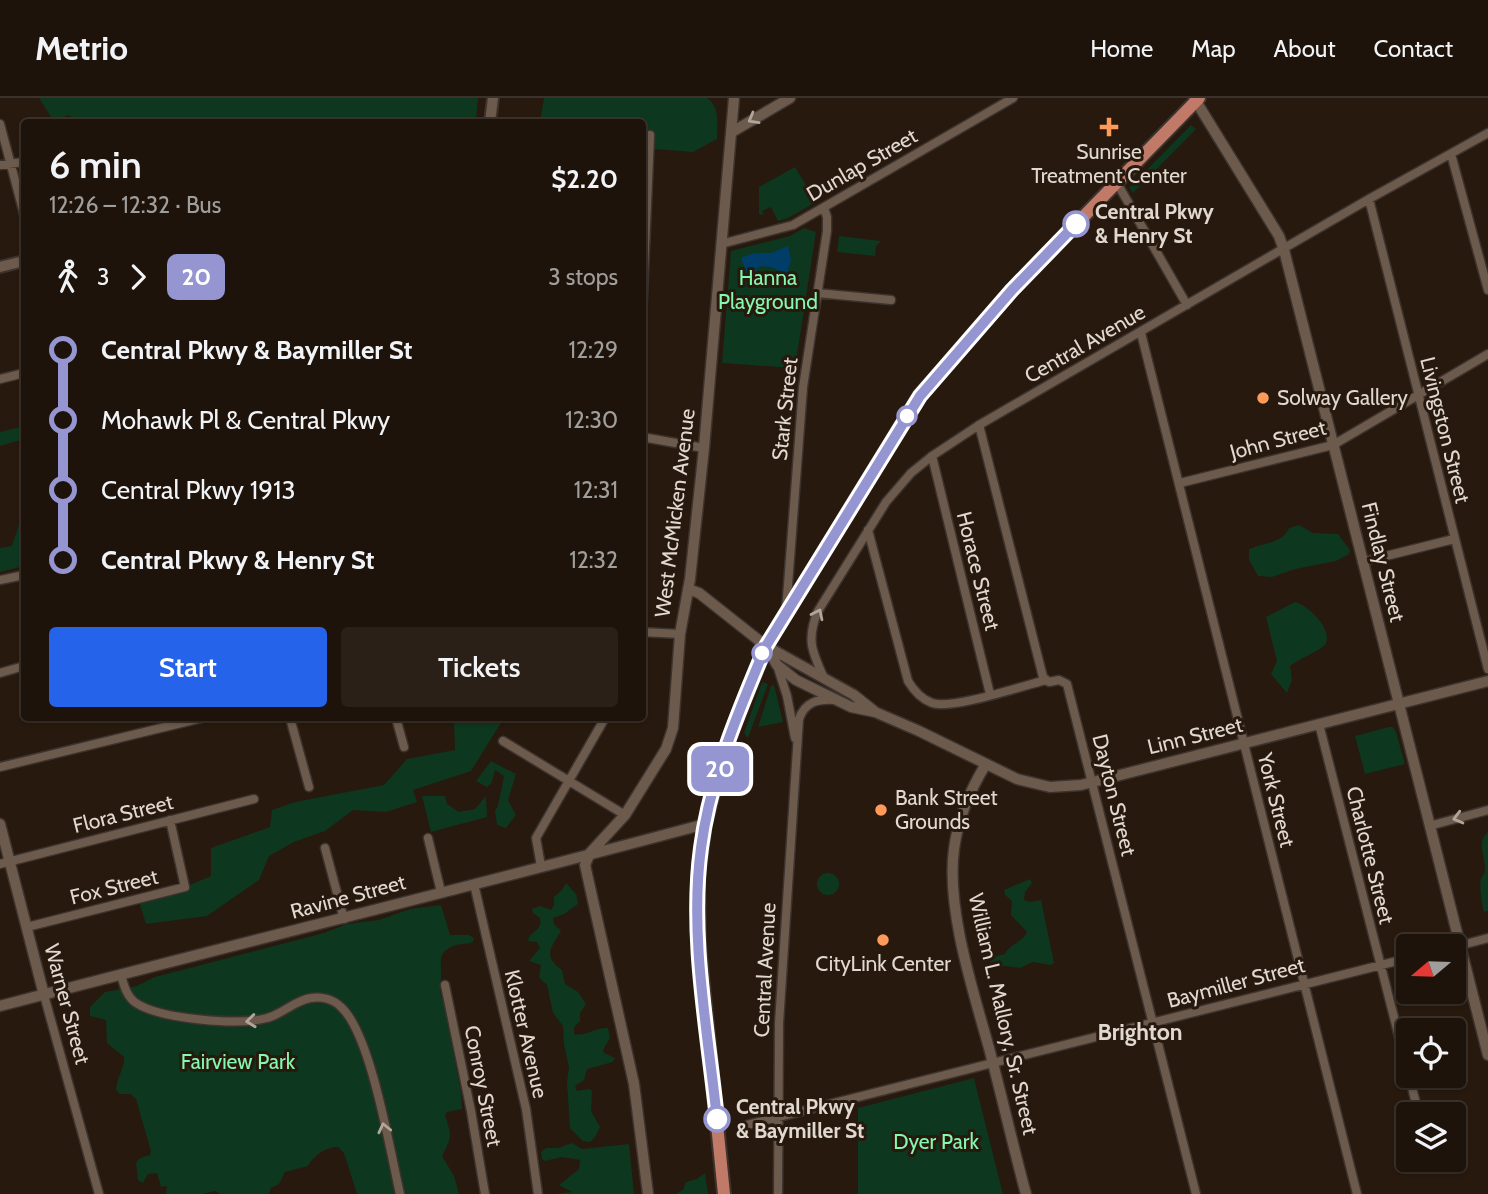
<!DOCTYPE html>
<html lang="en">
<head>
<meta charset="utf-8">
<style>
  :root { --surface:#1d130a; --page:#2a2018; --text:#f1f3f6; --muted:#a09e9c; --line:#3b322b; --accent:#2563eb }
  body { margin:0; font-family:Cabin,sans-serif; background:var(--page); color:var(--text); height:100vh; display:flex; flex-direction:column; font-size:26px; white-space:nowrap }
  * { box-sizing:border-box; margin:0 }
  p { font-size:23px; color:var(--muted) }
  .icon { flex:none; width:38px; height:38px; fill:none; stroke:currentColor; stroke-width:2; stroke-linecap:round; stroke-linejoin:round }
  .map { position:relative; flex:1; overflow:hidden }
  .panel { position:absolute; left:21px; top:21px; width:625px; height:602px; display:flex; flex-direction:column; background:var(--surface); border-radius:7px; box-shadow:0 2px 5px #0004,0 0 0 2px var(--line) }
  .panel>* { flex:none }
  .badge { padding:0 14px; border-radius:10px; font-size:24px; line-height:46px }
  .needle { width:46px; rotate:251deg }
  .controls { position:absolute; left:1396px; top:836px; display:grid; gap:14px }
  .controls a { display:grid; place-items:center; width:70px; height:70px; border-radius:7px; background:var(--surface); box-shadow:0 2px 5px #0004,0 0 0 2px var(--line); font-size:35px }
  .map>.badge { position:absolute; translate:-50% -50%; box-shadow:0 0 0 4px #fff }
  .legs { display:flex; align-items:center; gap:10px; height:77px; padding:0 28px; font-size:23px }
  .legs p { margin-inline-start:auto }
  .headline { display:flex; align-items:center; justify-content:space-between; height:119px; padding:0 28px }
  h1 { font-size:38px; font-weight:600; line-height:52px }
  .primary-button { display:flex; gap:14px; margin-top:auto; padding:14px 28px }
  .primary-button a { flex:1; height:80px; border-radius:7px; background:var(--accent); color:#fff; font-size:28px; font-weight:600; line-height:80px; text-align:center }
  .primary-button a+a { background:var(--page); color:var(--text) }
  ul { padding:0 28px; list-style:none }
  li { display:flex; align-items:center; gap:24px; height:70px; font-size:26px }
  li i { display:grid; place-items:center; width:10px; height:100%; margin:0 9px; background:currentColor }
  li i::after { content:''; width:18px; height:18px; margin:-9px; border:5px solid; border-radius:50%; background:var(--surface) }
  li p { margin-inline-start:auto }
  li:first-child i { background:linear-gradient(#0000 50%,currentColor 0) }
  li:last-child i { background:linear-gradient(currentColor 50%,#0000 0) }
  header { display:flex; align-items:center; gap:42px; box-sizing:border-box; height:98px; padding:0 35px; background:var(--surface); border-bottom:2px solid var(--line) }
  header strong { font-size:33px }
  nav { display:flex; gap:38px; margin-inline-start:auto; font-size:24px }
  .map>svg:first-child { display:block }
  .green { fill:#0e371f }
  .water { fill:#003d69 }
  .lines { fill:none; stroke-linecap:round; stroke-linejoin:round }
  .minor-casing { stroke:#3d332e; stroke-width:11 }
  .tertiary-casing { stroke:#3d332e; stroke-width:13 }
  .secondary-casing { stroke:#3d332e; stroke-width:14 }
  .primary-casing { stroke:#3d332e; stroke-width:16 }
  .minor { stroke:#6c5b4d; stroke-width:8 }
  .tertiary { stroke:#6c5b4d; stroke-width:10 }
  .secondary { stroke:#6c5b4d; stroke-width:10 }
  .primary { stroke:#c27a68; stroke-width:12 }
  .oneway { stroke:#b2a69b }
  .line-1-casing { stroke:#fff; stroke-width:16 }
  .line-1 { stroke:#9595d1; stroke-width:10 }
  .poi-dot { fill:#ff9b5a; stroke:#27190d; stroke-width:2.5 }
  .stop-1-dot { fill:#fff; stroke:#9595d1; stroke-width:3.5 }
  .labels { text-anchor:middle; stroke-width:6; stroke-linejoin:round; paint-order:stroke }
  .poi-label { font-size:21px; fill:#e1d8cf; stroke:#27190d }
  .street-label { font-size:21px; fill:#e1d8cf; stroke:#27190d }
  .stop-label { font-size:21px; font-weight:bold; fill:#e1d8cf; stroke:#27190d; text-anchor:start }
  .park-label { font-size:21px; fill:#84f8ae; stroke:#27190d }
  .neighbourhood-label { font-size:23px; font-weight:bold; fill:#e1d8cf; stroke:#27190d }
</style>
</head>
<body>
<header>
<strong>Metrio</strong>
<nav><a>Home</a><a>Map</a><a>About</a><a>Contact</a></nav>
</header>
<div class="map">
<svg width="1488" height="1096" viewBox="0 0 1488 1096">
  <rect width="100%" height="100%" fill="#27190d"/>
  <path class="green" d="M 39,0 L 478,0 L 476,24 L 72,24 L 70,17 L 53,22 Z
    M 544,0 L 707,0 C 720,8 717,26 717,41 L 693,54 L 642,50 L 642,24 L 540,24 Z
    M 1191,27 L 1196,31 L 1133,95 L 1129,90 Z
    M 795,69 L 816,104 L 788,120 L 778,123 L 771,109 L 762,113 L 764,117 L 759,116 L 759,89 Z
    M 804,130 L 816,134 L 795,270 L 722,265 L 731,153 L 790,138 Z
    M 839,138 L 881,143 L 876,148 L 875,158 L 837,154 Z
    M 24,328 L 24,341 L 0,348 L 0,334 Z
    M 24,410 L 24,468 L 0,474 L 0,450 L 12,448 Z
    M 1299,427 L 1313,435 L 1338,436 L 1350,452 L 1349,456 L 1336,463 L 1295,471 L 1272,479 L 1258,478 L 1249,462 L 1249,451 C 1263,445 1282,446 1289,430 Z
    M 1295,504 C 1309,508 1334,532 1325,547 C 1322,551 1298,562 1290,568 L 1292,582 L 1287,595 L 1271,576 L 1277,563 L 1266,519 Z
    M 762,584 L 768,586 L 748,640 L 744,635 Z
    M 774,587 L 783,624 L 758,629 L 771,588 Z
    M 454,620 L 504,620 L 471,673 L 413,692 L 417,704 L 386,714 L 353,712 L 325,733 L 294,744 L 269,758 L 259,782 L 207,818 L 146,826 L 138,800 L 185,789 L 211,778 L 211,750 L 270,729 L 272,712 L 295,704 L 384,687 L 407,661 L 455,652 Z
    M 1389,629 L 1393,629 L 1396,634 L 1405,666 L 1365,676 L 1355,638 Z
    M 491,663 L 516,676 L 508,702 L 516,717 L 506,730 L 497,727 L 495,713 L 498,708 L 504,678 L 495,672 L 492,684 L 487,689 L 476,683 Z
    M 422,698 L 445,698 L 447,706 L 459,714 L 475,711 L 486,698 L 487,719 L 431,734 Z
    M 1488,734 L 1488,813 L 1484,814 C 1482,809 1479,786 1481,781 C 1484,773 1484,780 1485,771 C 1485,757 1476,745 1488,734 Z
    M817 786a11 11 0 1 1 22 0a11 11 0 1 1-22 0Z
    M 1030,781 L 1032,785 L 1025,794 L 1024,802 L 1030,804 L 1041,802 L 1054,865 L 1050,867 L 1033,864 L 1020,870 L 1006,868 L 992,871 L 990,863 L 997,858 L 1005,856 C 1010,845 1022,845 1027,834 L 1011,817 L 1012,803 L 1005,797 L 1004,792 Z
    M 566,785 L 576,796 L 578,806 L 564,816 L 553,820 L 554,826 L 561,833 C 550,851 543,858 562,872 L 565,886 L 578,894 L 586,906 L 580,915 L 580,923 L 574,929 L 574,936 C 586,939 595,929 608,930 L 610,940 L 603,952 L 604,955 L 615,960 L 613,964 L 587,971 L 584,982 L 575,988 L 577,993 L 589,991 L 592,993 L 591,1013 L 600,1029 L 595,1039 L 590,1044 L 583,1043 L 570,1030 L 567,984 L 569,969 L 564,947 L 563,928 L 553,915 L 547,887 L 539,879 L 541,867 L 529,863 L 540,850 L 537,844 L 528,843 C 530,833 543,833 540,820 L 533,815 L 532,811 L 540,808 L 551,812 L 554,807 L 554,799 L 562,792 Z
    M 441,807 L 450,837 L 469,837 L 474,840 L 473,844 C 466,847 458,845 451,849 C 439,855 441,861 441,872 C 442,888 437,889 444,906 L 461,994 L 462,1011 L 447,1014 L 445,1017 C 452,1039 452,1038 442,1058 L 454,1078 L 459,1096 L 357,1096 L 344,1055 L 338,1049 C 327,1048 313,1058 308,1068 L 285,1074 L 279,1086 L 271,1090 L 269,1096 L 220,1096 L 215,1093 L 203,1096 L 166,1096 L 167,1088 L 161,1089 L 157,1075 L 148,1076 L 143,1085 L 138,1082 L 136,1065 L 140,1060 L 150,1057 L 151,1053 L 136,1001 L 131,996 L 120,996 L 116,992 C 117,979 125,969 124,959 L 107,945 L 106,922 L 90,918 L 90,909 L 105,894 L 137,888 L 155,879 L 324,835 L 347,826 L 379,822 L 410,811 Z
    M 974,980 L 1003,1096 L 858,1096 L 858,1010 Z
    M 572,1045 L 582,1051 L 629,1046 L 634,1096 L 555,1096 L 572,1094 L 559,1087 L 579,1071 L 580,1062 L 562,1059 L 545,1063 L 542,1061 L 541,1054 L 546,1050 L 558,1050 Z
    M 705,1075 L 708,1096 L 675,1096 L 683,1092 L 686,1084 L 697,1081 Z"/>
  <path class="water" d="M 788,148 L 791,162 L 787,176 C 777,172 767,165 756,170 L 760,180 L 750,184 L 741,160 L 754,155 L 771,155 Z"/>
  <g class="lines">
    <g class="minor-casing">
      <path id="minor" d="M 0,26 L 24,116
        M 1451,56 L 1488,192
        M 0,67 L 24,64
        M 1117,85 L 1187,207
        M 1369,101 L 1488,571
        M 721,146 L 793,127 L 1013,0
        M 817,195 L 891,202
        M 642,219 L 650,37
        M 1141,235 L 1357,1096
        M 0,281 L 24,275
        M 979,327 L 1043,579 L 1049,584 L 1059,582 L 1067,586 L 1196,1096
        M 642,339 L 704,350
        M 932,358 L 990,596
        M 1180,385 L 1333,347 L 1488,256
        M 868,432 L 908,583 C 914,593 921,601 932,605 C 952,612 1022,588 1046,582
        M 1362,464 L 1454,441
        M 0,482 L 24,477
        M 786,513 L 803,289 L 827,133 L 827,119 L 824,110
        M 642,534 L 680,536
        M 777,567 L 787,598 L 795,640
        M 0,575 L 24,568
        M 824,580 C 812,554 806,541 818,513 L 886,404 L 911,375 L 932,358 L 979,327 L 1369,101 L 1488,35
        M 290,620 L 309,689
        M 396,620 L 404,649
        M 1319,626 L 1409,978
        M 503,643 L 625,717
        M 0,669 L 202,620
        M 1429,728 L 1488,712
        M 428,740 L 441,794
        M 325,750 L 344,821
        M 0,766 L 254,701
        M 541,768 L 536,740 L 605,620
        M 474,786 L 526,1011 L 538,1096
        M 27,829 L 185,789 L 170,722
        M 1454,849 L 1488,840
        M 121,877 C 124,888 127,899 136,905 C 160,921 239,928 267,920 C 283,916 295,902 311,900 C 321,898 333,901 341,909 C 371,936 390,1053 400,1096
        M 445,887 L 471,1013 L 485,1096
        M 44,897 L 99,1096
        M 1409,978 L 1419,1017
        M 747,1027 L 1409,860
        M 1431,1062 L 1431,1064
        M 778,1096 L 779,925 L 799,621 C 805,604 817,601 834,602"/>
    </g>
    <g class="tertiary-casing">
      <path id="tertiary" d="M 1194,0 L 1279,138 L 1284,152 L 1488,957
        M 732,34 L 790,0
        M 688,491 L 699,495 L 766,548 L 854,597 L 874,613
        M 766,548 L 777,567 L 796,582 L 851,609 L 875,614 L 919,633 L 1017,681 L 1050,689 L 1081,687 L 1488,583
        M 986,666 C 970,692 958,721 954,751 C 946,811 973,892 989,950 C 1002,999 1013,1048 1026,1096
        M 0,726 L 44,897
        M 0,908 C 235,846 471,789 705,726
        M 648,1096 L 634,986 L 585,767 L 590,755 L 625,717 L 666,651 L 673,630 L 680,536 L 690,481 L 704,350 L 734,0"/>
    </g>
    <g class="secondary-casing">
      <path id="secondary" d="M 490,24 L 493,0
        M 0,169 L 24,163"/>
    </g>
    <g class="primary-casing">
      <path id="primary" d="M 724,1096 L 699,847 L 698,778 L 705,726 L 717,680 L 731,635 L 766,548 L 920,297 L 1012,192 L 1199,0"/>
    </g>
    <use href="#minor" class="minor"/>
    <use href="#tertiary" class="tertiary"/>
    <use href="#secondary" class="secondary"/>
    <use href="#primary" class="primary"/>
  </g>
  <defs><path id="oneway-chevron" d="M-2-3.5L2.5 0L-2 3.5" fill="none" stroke-width="1.6" stroke-linecap="round" stroke-linejoin="round" transform="scale(1.75)"/></defs>
  <g class="oneway">
    <use href="#oneway-chevron" transform="translate(753 21) rotate(150)"/>
    <use href="#oneway-chevron" transform="translate(818 516) rotate(-64)"/>
    <use href="#oneway-chevron" transform="translate(1458 720) rotate(165)"/>
    <use href="#oneway-chevron" transform="translate(251 923) rotate(174)"/>
    <use href="#oneway-chevron" transform="translate(384 1030) rotate(-103)"/>
  </g>
  <g class="lines">
    <g class="line-1-casing">
      <path id="line-1" d="M 717,1021 C 708,934 689,838 701,750 C 710,680 739,612 766,548 L 920,298 L 1012,192 L 1076,126"/>
    </g>
    <use href="#line-1" class="line-1"/>
  </g>
  <g class="poi-dot">
    <path d="M1105.5 18.5h7v7h7v7h-7v7h-7v-7h-7v-7h7z"/>
    <circle cx="1263" cy="300" r="7"/>
    <circle cx="881" cy="712" r="7"/>
    <circle cx="883" cy="842" r="7"/>
  </g>
  <g class="stop-1-dot">
    <circle cx="1076" cy="126" r="12"/>
    <circle cx="907" cy="318" r="9"/>
    <circle cx="762" cy="555" r="9"/>
    <circle cx="717" cy="1021" r="12"/>
  </g>
  <g class="labels">
    <g class="poi-label">
      <text x="1109" y="61">Sunrise<tspan x="1109" dy="24">Treatment Center</tspan></text>
      <text x="1277" y="307" text-anchor="start">Solway Gallery</text>
      <text x="895" y="707" text-anchor="start">Bank Street<tspan x="895" dy="24">Grounds</tspan></text>
      <text x="883" y="873">CityLink Center</text>
    </g>
    <g class="street-label">
      <text transform="translate(862 67) rotate(-30)" y="7">Dunlap Street</text>
      <text transform="translate(1085 246) rotate(-30)" y="7">Central Avenue</text>
      <text transform="translate(785 311) rotate(-84)" y="7">Stark Street</text>
      <text transform="translate(1445 332) rotate(76)" y="7">Livingston Street</text>
      <text transform="translate(1278 342) rotate(-15)" y="7">John Street</text>
      <text transform="translate(675 415) rotate(-83)" y="7">West McMicken Avenue</text>
      <text transform="translate(1383 464) rotate(76)" y="7">Findlay Street</text>
      <text transform="translate(978 473) rotate(76)" y="7">Horace Street</text>
      <text transform="translate(1195 638) rotate(-14)" y="7">Linn Street</text>
      <text transform="translate(1114 697) rotate(76)" y="7">Dayton Street</text>
      <text transform="translate(1276 702) rotate(76)" y="7">York Street</text>
      <text transform="translate(123 716) rotate(-14)" y="7">Flora Street</text>
      <text transform="translate(1370 757) rotate(76)" y="7">Charlotte Street</text>
      <text transform="translate(114 789) rotate(-14)" y="7">Fox Street</text>
      <text transform="translate(348 799) rotate(-15)" y="7">Ravine Street</text>
      <text transform="translate(765 872) rotate(-87)" y="7">Central Avenue</text>
      <text transform="translate(1236 885) rotate(-15)" y="7">Baymiller Street</text>
      <text transform="translate(67 906) rotate(75)" y="7">Warner Street</text>
      <text transform="translate(1003 916) rotate(77)" y="7">William L. Mallory, Sr. Street</text>
      <text transform="translate(526 936) rotate(77)" y="7">Klotter Avenue</text>
      <text transform="translate(483 988) rotate(79)" y="7">Conroy Street</text>
    </g>
    <g class="stop-label">
      <text x="1095" y="121">Central Pkwy<tspan x="1095" dy="24">&amp; Henry St</tspan></text>
      <text x="736" y="1016">Central Pkwy<tspan x="736" dy="24">&amp; Baymiller St</tspan></text>
    </g>
    <g class="park-label">
      <text x="768" y="187">Hanna<tspan x="768" dy="24">Playground</tspan></text>
      <text x="238" y="971">Fairview Park</text>
      <text x="936" y="1051">Dyer Park</text>
    </g>
    <g class="neighbourhood-label">
      <text x="1140" y="942">Brighton</text>
    </g>
  </g>
</svg>
<div class="controls">
<a><svg class="needle" viewBox="-14 -14 28 28"><path d="M0-13l5 13h-10z" fill="#e53935"/><path d="M0 13l5-13h-10z" fill="#a09e9c"/></svg></a>
<a><svg class="icon" aria-label="locate" viewBox="0 0 24 24"><circle cx="12" cy="12" r="6"/><path d="M12 2v4M12 18v4M2 12h4M18 12h4"/></svg></a>
<a><svg class="icon" aria-label="layers" viewBox="0 0 24 24"><path d="M12 4l9 5-9 5-9-5zM3 14l9 5 9-5"/></svg></a>
</div>
<b class="badge" style="left:720px;top:671px;background:#9595d1;color:#fff">20</b>
<section class="panel">
<div class="headline"><div><h1>6 min</h1><p>12:26 – 12:32 · Bus</p></div><b>$2.20</b></div>
<div class="legs"><svg class="icon" aria-label="walk" viewBox="0 0 24 24"><circle cx="13" cy="4" r="2"/><path d="M13 8l-2 6 4 7M11 14l-3 7M7 12l3-4h3l4 4"/></svg>3<svg class="icon" aria-label="forward" viewBox="0 0 24 24"><path d="M9 5l7 7-7 7"/></svg><b class="badge" style="background:#9595d1;color:#fff">20</b><p>3 stops</p></div>
<ul>
<li><i style="color:#9595d1"></i><b>Central Pkwy &amp; Baymiller St</b><p>12:29</p></li>
<li><i style="color:#9595d1"></i><span>Mohawk Pl &amp; Central Pkwy</span><p>12:30</p></li>
<li><i style="color:#9595d1"></i><span>Central Pkwy 1913</span><p>12:31</p></li>
<li><i style="color:#9595d1"></i><b>Central Pkwy &amp; Henry St</b><p>12:32</p></li>
</ul>
<div class="primary-button"><a>Start</a><a>Tickets</a></div>
</section>
</div>
</body>
</html>
